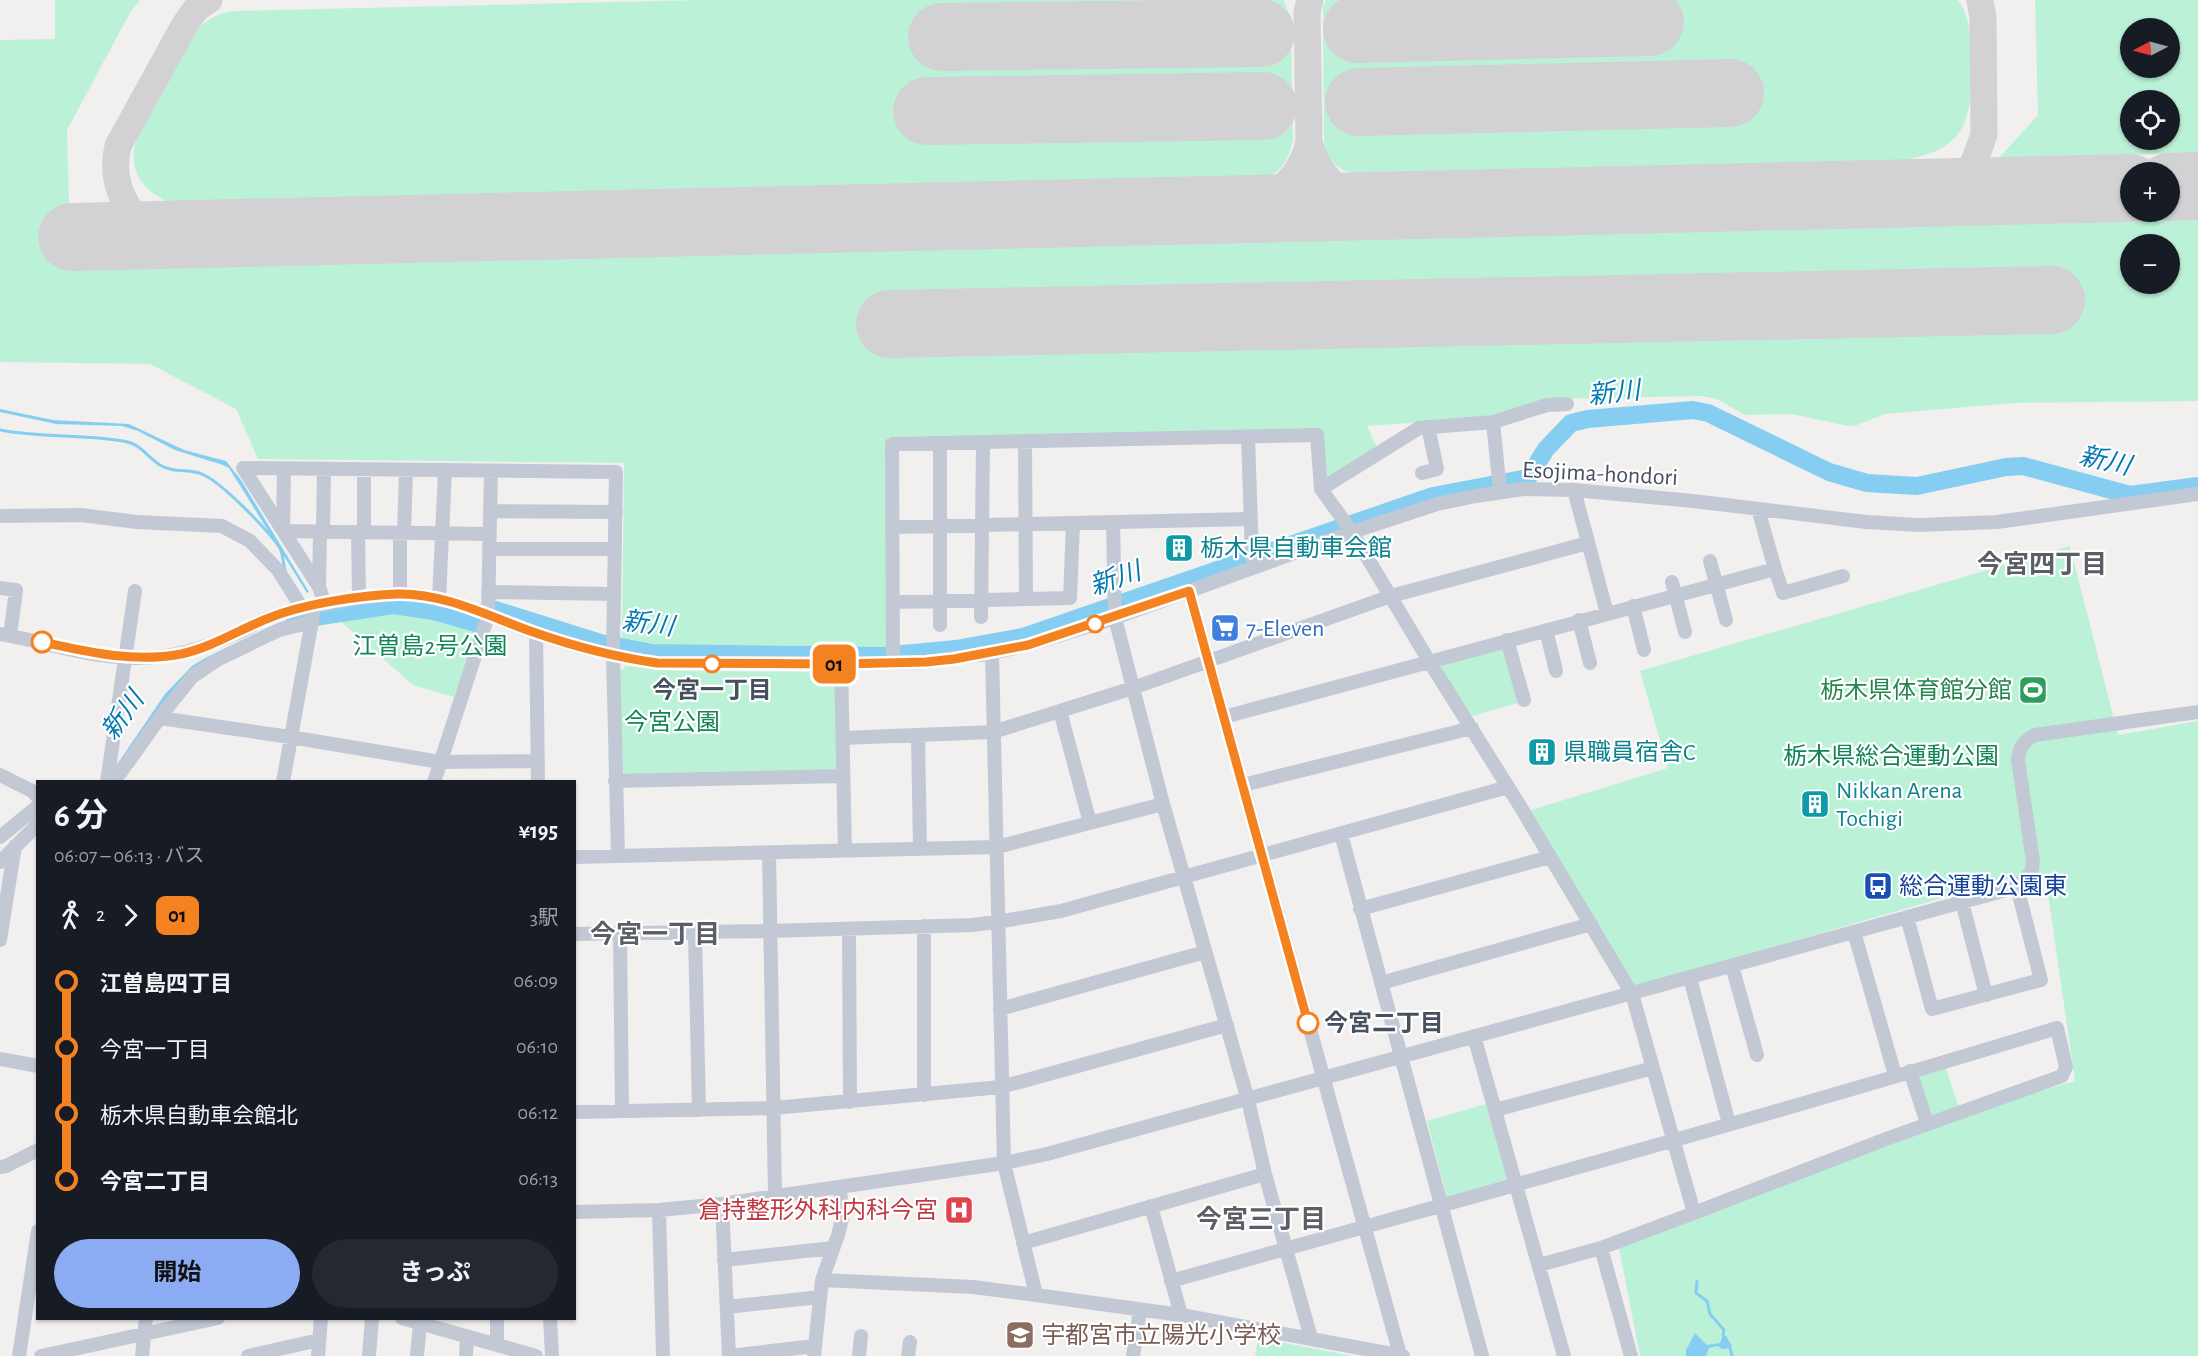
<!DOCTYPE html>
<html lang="ja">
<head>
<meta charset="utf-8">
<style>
  :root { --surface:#171b24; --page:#242831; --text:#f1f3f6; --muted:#9ea1a6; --accent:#8bacf2 }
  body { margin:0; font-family:"Alegreya Sans","Noto Sans JP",sans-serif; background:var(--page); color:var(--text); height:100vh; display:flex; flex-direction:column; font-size:22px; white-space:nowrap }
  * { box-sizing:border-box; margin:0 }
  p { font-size:20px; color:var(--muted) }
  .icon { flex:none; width:33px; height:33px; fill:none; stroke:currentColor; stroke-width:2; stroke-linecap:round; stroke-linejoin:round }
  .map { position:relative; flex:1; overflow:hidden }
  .details { position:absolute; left:36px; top:780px; width:540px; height:540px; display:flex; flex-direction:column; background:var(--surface); border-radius:0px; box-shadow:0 2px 4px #0004 }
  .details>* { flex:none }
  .badge { padding:0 12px; border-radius:9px; font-size:21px; line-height:39px }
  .needle { width:39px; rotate:264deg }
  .fabs { position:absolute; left:2120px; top:18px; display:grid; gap:12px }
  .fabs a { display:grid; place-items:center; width:60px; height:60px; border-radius:50%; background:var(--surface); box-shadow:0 2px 4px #0004; font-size:30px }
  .map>.badge { position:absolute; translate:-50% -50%; box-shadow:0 0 0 3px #fff }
  .legs { display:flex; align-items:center; gap:9px; height:66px; padding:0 18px; font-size:20px }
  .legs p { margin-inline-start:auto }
  .head { display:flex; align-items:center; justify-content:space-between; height:102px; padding:0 18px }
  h1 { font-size:33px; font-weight:700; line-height:45px }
  .button { display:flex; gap:12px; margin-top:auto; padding:12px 18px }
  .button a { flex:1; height:69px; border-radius:36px; background:var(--accent); color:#111; font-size:24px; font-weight:700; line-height:69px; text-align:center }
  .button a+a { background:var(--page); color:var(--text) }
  ul { padding:0 18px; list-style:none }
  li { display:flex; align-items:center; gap:21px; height:66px; font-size:22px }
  li i { display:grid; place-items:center; width:9px; height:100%; margin:0 8px; background:currentColor }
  li i::after { content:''; width:15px; height:15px; margin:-8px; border:4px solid; border-radius:50%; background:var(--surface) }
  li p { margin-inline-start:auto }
  li:first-child i { background:linear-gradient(#0000 50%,currentColor 0) }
  li:last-child i { background:linear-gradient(currentColor 50%,#0000 0) }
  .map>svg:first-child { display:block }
  .green { fill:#bbf2d7; fill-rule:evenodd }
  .water { fill:#85cef1 }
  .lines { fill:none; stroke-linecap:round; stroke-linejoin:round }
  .stream { stroke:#85cef1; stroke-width:3 }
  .river { stroke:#85cef1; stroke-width:18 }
  .taxiway { stroke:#d2d1d4; stroke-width:27 }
  .runway { stroke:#d2d1d4; stroke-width:68 }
  .minor { stroke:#c2c9d5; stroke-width:14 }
  .line-1-casing { stroke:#fff; stroke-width:14 }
  .line-1 { stroke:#f58220; stroke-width:9 }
  .stop-1-dot { fill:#fff; stroke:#f58220; stroke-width:3 }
  .labels { text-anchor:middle; stroke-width:4.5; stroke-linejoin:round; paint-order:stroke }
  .street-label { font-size:24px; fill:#46505e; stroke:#fff }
  .culture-label { font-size:24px; fill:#0d838f; stroke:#fff; text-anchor:start }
  .shop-label { font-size:24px; fill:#366cbe; stroke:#fff; text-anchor:start }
  .park-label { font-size:24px; fill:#118458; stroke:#fff }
  .stop-label { font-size:24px; font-weight:bold; fill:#46505e; stroke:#fff }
  .leisure-label { font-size:24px; fill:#27864d; stroke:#fff; text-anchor:end }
  .transit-label { font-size:24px; fill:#164399; stroke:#fff; text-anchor:start }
  .health-label { font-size:24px; fill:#be3a42; stroke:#fff; text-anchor:end }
  .education-label { font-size:24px; fill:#785e54; stroke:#fff; text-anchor:start }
  .water-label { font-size:26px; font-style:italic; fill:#047ab3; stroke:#fff }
  .neighbourhood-label { font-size:26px; font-weight:bold; fill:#5b5e64; stroke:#fff }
</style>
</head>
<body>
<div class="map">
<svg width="2198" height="1356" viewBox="0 0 2198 1356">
  <rect width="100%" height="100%" fill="#f2efef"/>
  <path class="green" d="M 55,0 L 140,0 L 131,11 L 67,130 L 71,270 L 2198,220 L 2198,401 L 2013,403 L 1885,414 L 1857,425 L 1848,426 L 1792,414 L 1745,415 L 1717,399 L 1702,396 L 1549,399 L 1479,418 L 1367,426 L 1377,448 L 1323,480 L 1319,428 L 1257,432 L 888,437 L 891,645 L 886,651 L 633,646 L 625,641 L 622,636 L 624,463 L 258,459 L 236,409 L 150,364 L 0,362 L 0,40 L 55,39 ZM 2130,244 L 2169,244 L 2169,284 L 2130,284 Z
    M 700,0 L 1284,0 L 1291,21 L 1293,140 C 1290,155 1285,168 1270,176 L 169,202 C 139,189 126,166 138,135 L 193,35 C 207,19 214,14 235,11 Z
    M 1326,0 L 1958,0 C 1971,18 1970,37 1971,58 C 1972,120 1969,149 1900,161 L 1353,174 C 1337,168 1330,162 1324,147 L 1323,20 L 1323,7 Z
    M 2035,0 L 2198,0 L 2198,153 L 1999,158 L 2038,115 ZM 2130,28 L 2169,28 L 2169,68 L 2130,68 ZM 2130,100 L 2169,100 L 2169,140 L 2130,140 Z
    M 2070,546 L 2118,735 L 2198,721 L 2198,1356 L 1640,1356 L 1618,1243 L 1909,1129 L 2075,1081 L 2046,880 L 2008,879 L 1635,987 L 1528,811 L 1668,768 L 1640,671 Z
    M 399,601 L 432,605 L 480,622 L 454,697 L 413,685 L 328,610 Z
    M 1505,646 L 1521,702 L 1472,716 L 1440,668 L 1444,661 Z
    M 626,666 L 678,671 L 835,672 L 839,766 L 834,771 L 626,775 L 619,768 L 618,673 Z
    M 1945,1066 L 1959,1107 L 1933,1116 L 1930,1115 L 1918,1081 L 1922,1074 Z
    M 1486,1104 L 1509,1180 L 1447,1198 L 1427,1121 Z
    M 1258,1338 L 1353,1356 L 1255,1356 Z"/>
  <path class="water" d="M 0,409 L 53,420 L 129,424 L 184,450 L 226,461 L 241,480 L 309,592 L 307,593 L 229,468 L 223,465 L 175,450 L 138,431 L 122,426 L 56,424 L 0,412 Z
    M 398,602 L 426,604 L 456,613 L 455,618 C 406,602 375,608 326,615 L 326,611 Z
    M 296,618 L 297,622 L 209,661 L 120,768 L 116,766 L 165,694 L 192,666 L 207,657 L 278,623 Z
    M 1695,1333 L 1707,1345 L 1720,1343 L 1723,1335 L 1726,1336 L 1732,1346 L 1730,1348 L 1722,1349 L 1718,1346 L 1709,1348 L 1706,1356 L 1686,1356 L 1686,1350 Z"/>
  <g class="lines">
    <path class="stream" d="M 0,430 C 41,438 82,434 123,441 C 140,443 147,457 160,465 C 174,474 191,468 204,475 C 223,484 268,530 280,548 C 283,554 283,563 285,570
      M 1697,1281 L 1696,1293 L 1707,1301 L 1710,1314 L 1724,1330 L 1723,1335
      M 1730,1348 L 1732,1356"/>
    <path class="river" d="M 295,620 L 393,605 L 434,611 L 476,623 L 489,608 L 601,643 L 652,653 L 882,656 L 956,649 L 1023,637 L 1433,496 L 1528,478 L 1546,449 L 1571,423 L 1588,419 L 1693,410 L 1708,413 L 1829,472 L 1867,483 L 1917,486 L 2006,467 L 2023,466 L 2130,495 L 2198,486"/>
    <path class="taxiway" d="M 1310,0 L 1307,12 L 1309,142 C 1316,170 1338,194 1363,206
      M 1946,192 L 1962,180 L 1974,162 L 1984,135 L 1983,18 L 1980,0
      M 1241,209 C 1275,199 1301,178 1309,142
      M 148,235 C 126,207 109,184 118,146 L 184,26 L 196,9 L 209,0"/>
    <path class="runway" d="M 1357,29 L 1650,22
      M 942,37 L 1261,33
      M 1359,102 L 1730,93
      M 927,111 L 1263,106
      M 2169,187 L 2198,186
      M 72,237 L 2130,188
      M 890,324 L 2051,300"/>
    <path class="minor" d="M 1493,422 L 1500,491
      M 1248,437 L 1252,556 L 1256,567
      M 1025,441 L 1026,599
      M 940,443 L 940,625
      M 284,470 L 283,531 L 489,534
      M 364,470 L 364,532
      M 1422,473 L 1437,469 L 1428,427
      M 1321,489 L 1419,428 L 1493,422 L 1547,405 L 1567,404
      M 1574,490 L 1607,613
      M 490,511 L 616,512
      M 0,516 L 81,515 L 137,522 L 222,526 L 250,541 L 278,570 L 302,608
      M 1113,522 L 1115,618 L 1163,804 L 1248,1100 L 1265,1174 L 1311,1338
      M 894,527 L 1251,519
      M 323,532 L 324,470
      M 358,532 L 359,597
      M 404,533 L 406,471
      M 489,549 L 615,549
      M 1710,561 L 1726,620
      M 1775,569 L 1783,593 L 1843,576
      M 1672,582 L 1685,632
      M 319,586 L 320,532
      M 0,588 L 16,590 L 10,636
      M 1189,591 L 1400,1355
      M 488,592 L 614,594
      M 400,594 L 400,533
      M 439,600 L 445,471
      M 894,602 L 1070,598 L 1073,523
      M 325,604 L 319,587 L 243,468 L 616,472 L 613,655 L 618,855
      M 1633,606 L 1644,650
      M 981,617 L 983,442
      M 1579,620 L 1590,663
      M 1546,630 L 1556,671
      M 536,633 L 538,782
      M 0,634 C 51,643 105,663 157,657 C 186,654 214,644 240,632 C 249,628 258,622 268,618 C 284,612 300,609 317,606 C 344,600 370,595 398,594 C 444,593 490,617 533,632 C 572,646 615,657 657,663 L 893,663 L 926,662 L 992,653 L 1028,645 L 1115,618 L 1352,532 L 1437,504 L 1476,496 L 1523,489 L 1574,490 L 1693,501 L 1866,522 L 1919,525 L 1997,522 L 2198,494
      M 1507,640 L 1524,700
      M 992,653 L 1004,1163 L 1036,1295
      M 893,663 L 892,444 L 1317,435 L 1321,489 L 1352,532 L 1429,661 L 1520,806 L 1632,994 L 1694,1213 L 1601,1248 L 1631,1356
      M 841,665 L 845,851
      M 1060,711 L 1090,823
      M 1224,717 L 1775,569 L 1758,509
      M 160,718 L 290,737 L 440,762 L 538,761
      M 918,736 L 920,849
      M 842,738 L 993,732 L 1133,688 L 1391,596 L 1588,543
      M 0,775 L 32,791 L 38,797
      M 615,781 L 843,776
      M 107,782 L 135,591
      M 111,782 L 121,772 L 164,712 L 192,677 L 217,660 L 279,630 L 304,624 L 311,624
      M 283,782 L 313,615
      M 434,782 L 488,616 L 491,471
      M 1243,785 L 1472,728
      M 1341,834 L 1482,1356
      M 0,837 L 38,806
      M 769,853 L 775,1196
      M 574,857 L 997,847 L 1163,804
      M 0,862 L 38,824
      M 1962,902 L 1986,995
      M 1360,909 L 1550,857
      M 1907,917 L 1932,1009 L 2041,980 L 2017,887
      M 849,929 L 850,1102
      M 1854,932 L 1895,1075
      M 695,933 L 699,1110
      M 574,934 L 770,931 L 972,925 L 997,922 L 1061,911 L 1508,787
      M 620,934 L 622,1111
      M 0,940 L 15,846
      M 1732,966 L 1757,1055
      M 1690,978 L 1729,1124
      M 1381,983 L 1591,924
      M 1000,1009 L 1205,952
      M 1474,1036 L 1564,1356
      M 0,1059 L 38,1066
      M 1910,1071 L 1927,1123
      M 924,1095 L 924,926
      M 1495,1110 L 1653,1068
      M 574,1112 L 774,1108 L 1001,1087 L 1227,1025
      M 0,1167 L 6,1166 L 38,1150
      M 722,1204 L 729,1356
      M 1151,1206 L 1181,1315
      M 659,1210 L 663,1356
      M 574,1212 L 659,1210 L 722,1204 L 1004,1163 L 1047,1154 L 2017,887 L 2032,871 L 2033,861 L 2018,760 C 2019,747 2024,741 2035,735 L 2198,712
      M 1023,1243 L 1265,1174
      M 724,1260 L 833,1248
      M 1539,1265 L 1601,1248
      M 822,1280 L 973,1287 L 1036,1295 L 1181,1315 L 1403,1356
      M 1171,1281 C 1466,1198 1763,1118 2057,1028 L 2066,1067 L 2062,1076 L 1886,1139 L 1694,1213
      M 727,1307 L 820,1297
      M 402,1318 L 536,1356
      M 497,1318 L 497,1345
      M 550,1318 L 552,1356
      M 19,1356 L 38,1231
      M 41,1356 L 218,1318
      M 142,1356 L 146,1318
      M 248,1356 L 319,1340
      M 318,1356 L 321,1318
      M 369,1356 L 372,1318
      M 417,1356 L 420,1323
      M 466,1356 L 467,1337
      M 729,1356 L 815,1346
      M 814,1356 L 822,1280 L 838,1235 L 842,1219 L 840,1187
      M 859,1356 L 861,1336
      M 908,1356 L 910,1342
      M 1133,1356 L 1140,1310"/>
  </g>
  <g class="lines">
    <g class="line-1-casing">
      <path id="line-1" d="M 42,642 C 88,652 134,663 181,654 C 213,647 240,629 269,618 C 303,604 362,595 398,594 C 445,593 490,617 533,632 C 573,646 615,657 657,663 L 841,664 L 926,662 L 954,659 L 1028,645 L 1189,591 L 1308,1023"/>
    </g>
    <use href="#line-1" class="line-1"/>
  </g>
  <defs>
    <g id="building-square" transform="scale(1.5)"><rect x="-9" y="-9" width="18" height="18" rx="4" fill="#0f9aa8" stroke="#fff"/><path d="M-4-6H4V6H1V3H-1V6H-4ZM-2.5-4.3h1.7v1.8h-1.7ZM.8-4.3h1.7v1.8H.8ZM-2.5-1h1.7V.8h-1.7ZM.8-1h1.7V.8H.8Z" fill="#fff"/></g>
    <g id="supermarket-square" transform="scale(1.5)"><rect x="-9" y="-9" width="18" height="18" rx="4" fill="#3f7fe0" stroke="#fff"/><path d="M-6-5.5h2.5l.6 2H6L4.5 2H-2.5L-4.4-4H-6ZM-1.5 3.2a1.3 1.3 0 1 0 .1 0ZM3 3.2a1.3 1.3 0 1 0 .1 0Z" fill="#fff"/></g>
    <g id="stadium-square" transform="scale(1.5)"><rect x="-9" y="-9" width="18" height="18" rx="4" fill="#2e9e5b" stroke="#fff"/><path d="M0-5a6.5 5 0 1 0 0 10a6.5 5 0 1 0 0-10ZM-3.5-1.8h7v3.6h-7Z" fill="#fff"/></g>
    <g id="bus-square" transform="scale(1.5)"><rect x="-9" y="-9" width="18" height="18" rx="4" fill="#1a4fb4" stroke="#fff"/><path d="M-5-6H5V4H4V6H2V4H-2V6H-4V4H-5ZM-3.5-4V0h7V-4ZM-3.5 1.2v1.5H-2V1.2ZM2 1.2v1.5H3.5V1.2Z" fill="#fff"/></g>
    <g id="hospital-square" transform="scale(1.5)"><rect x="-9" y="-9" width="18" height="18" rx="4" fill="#e0444e" stroke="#fff"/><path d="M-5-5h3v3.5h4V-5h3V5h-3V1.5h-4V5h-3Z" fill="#fff"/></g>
    <g id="school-square" transform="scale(1.5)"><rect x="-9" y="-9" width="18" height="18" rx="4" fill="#8d6e63" stroke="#fff"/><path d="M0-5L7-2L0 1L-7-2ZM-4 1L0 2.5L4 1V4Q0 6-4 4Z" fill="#fff"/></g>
  </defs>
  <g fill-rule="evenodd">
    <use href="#building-square" x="1179" y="548"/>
    <use href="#supermarket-square" x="1225" y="628"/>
    <use href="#stadium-square" x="2033" y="690"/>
    <use href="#building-square" x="1542" y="752"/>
    <use href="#building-square" x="1815" y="804"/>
    <use href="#bus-square" x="1878" y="886"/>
    <use href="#hospital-square" x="959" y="1210"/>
    <use href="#school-square" x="1020" y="1335"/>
  </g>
  <g class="stop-1-dot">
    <circle cx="1095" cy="624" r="8"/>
    <circle cx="42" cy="642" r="10"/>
    <circle cx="712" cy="664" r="8"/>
    <circle cx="1308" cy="1023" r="10"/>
  </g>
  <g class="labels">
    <g class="street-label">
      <text transform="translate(1600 473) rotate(3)" y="8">Esojima-hondori</text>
    </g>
    <g class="culture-label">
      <text x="1200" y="556">栃木県自動車会館</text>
      <text x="1563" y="760">県職員宿舎C</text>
      <text x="1836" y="798">Nikkan Arena<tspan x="1836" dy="28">Tochigi</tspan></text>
    </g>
    <g class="shop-label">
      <text x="1246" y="636">7-Eleven</text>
    </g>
    <g class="park-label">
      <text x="430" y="654">江曽島2号公園</text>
      <text x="672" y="730">今宮公園</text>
      <text x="1891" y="764">栃木県総合運動公園</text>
    </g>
    <g class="stop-label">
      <text x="712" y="698">今宮一丁目</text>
      <text x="1324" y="1031" text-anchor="start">今宮二丁目</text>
    </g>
    <g class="leisure-label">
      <text x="2012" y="698">栃木県体育館分館</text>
    </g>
    <g class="transit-label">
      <text x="1899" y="894">総合運動公園東</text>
    </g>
    <g class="health-label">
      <text x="938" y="1218">倉持整形外科内科今宮</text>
    </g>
    <g class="education-label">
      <text x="1041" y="1343">宇都宮市立陽光小学校</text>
    </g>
    <g class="water-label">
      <text transform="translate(1614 392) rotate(-6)" y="9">新川</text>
      <text transform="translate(2105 460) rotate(13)" y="9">新川</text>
      <text transform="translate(1115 578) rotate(-19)" y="9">新川</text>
      <text transform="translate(648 623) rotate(7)" y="9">新川</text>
      <text transform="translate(122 715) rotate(-54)" y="9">新川</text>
    </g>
    <g class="neighbourhood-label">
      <text x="2042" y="573">今宮四丁目</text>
      <text x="655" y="943">今宮一丁目</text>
      <text x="1261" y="1228">今宮三丁目</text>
    </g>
  </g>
</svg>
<div class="fabs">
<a><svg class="needle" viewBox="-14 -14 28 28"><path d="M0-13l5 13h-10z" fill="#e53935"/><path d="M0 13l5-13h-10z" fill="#9ea1a6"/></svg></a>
<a><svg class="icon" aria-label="locate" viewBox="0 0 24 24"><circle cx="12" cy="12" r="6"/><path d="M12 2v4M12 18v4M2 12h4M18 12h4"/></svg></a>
<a>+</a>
<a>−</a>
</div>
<b class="badge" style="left:834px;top:664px;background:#f58220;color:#111">01</b>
<section class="details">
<div class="head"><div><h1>6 分</h1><p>06:07 – 06:13 · バス</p></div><b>¥195</b></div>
<div class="legs"><svg class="icon" aria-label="walk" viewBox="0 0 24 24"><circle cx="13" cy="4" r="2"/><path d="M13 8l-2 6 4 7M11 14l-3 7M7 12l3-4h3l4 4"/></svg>2<svg class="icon" aria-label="forward" viewBox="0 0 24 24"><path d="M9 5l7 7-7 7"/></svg><b class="badge" style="background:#f58220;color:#111">01</b><p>3駅</p></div>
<ul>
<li><i style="color:#f58220"></i><b>江曽島四丁目</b><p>06:09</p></li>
<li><i style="color:#f58220"></i><span>今宮一丁目</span><p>06:10</p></li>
<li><i style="color:#f58220"></i><span>栃木県自動車会館北</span><p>06:12</p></li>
<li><i style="color:#f58220"></i><b>今宮二丁目</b><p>06:13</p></li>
</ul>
<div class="button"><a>開始</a><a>きっぷ</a></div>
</section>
</div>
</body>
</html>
